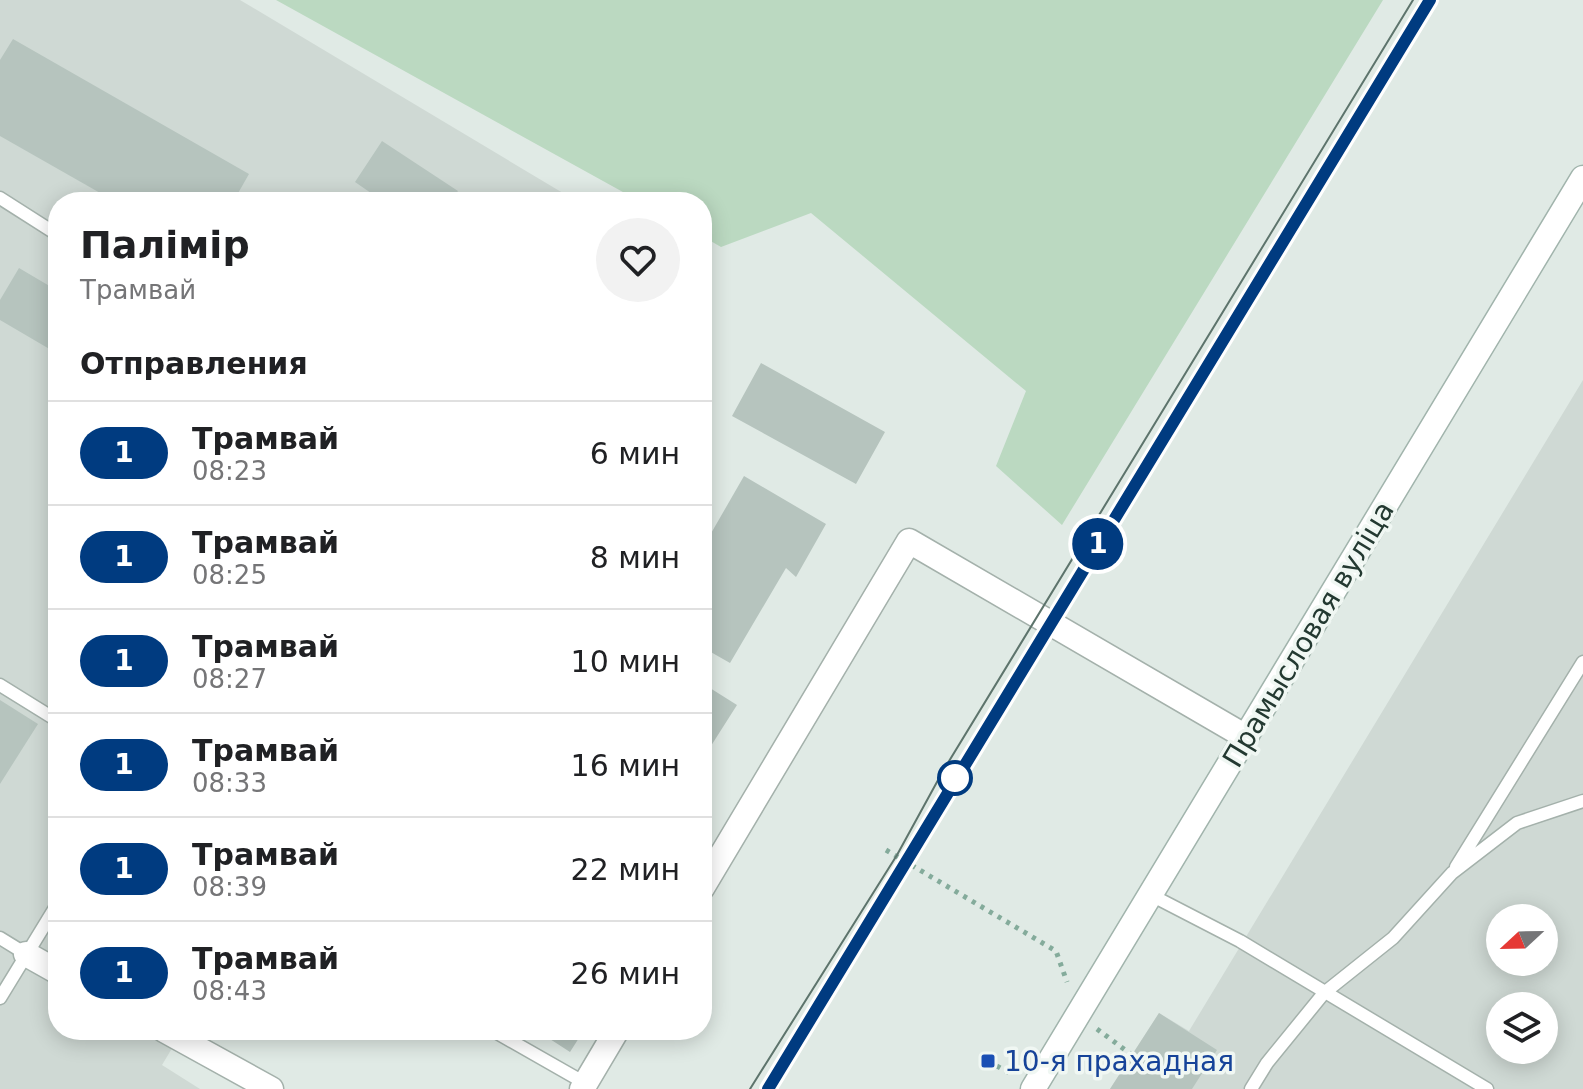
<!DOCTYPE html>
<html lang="ru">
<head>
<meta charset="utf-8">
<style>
  :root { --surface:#fff; --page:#f2f2f2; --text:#202124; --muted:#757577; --line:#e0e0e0 }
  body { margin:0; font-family:"DejaVu Sans",sans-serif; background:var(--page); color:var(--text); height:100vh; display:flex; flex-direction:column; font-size:30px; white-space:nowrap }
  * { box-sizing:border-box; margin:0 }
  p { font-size:26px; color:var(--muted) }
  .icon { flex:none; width:44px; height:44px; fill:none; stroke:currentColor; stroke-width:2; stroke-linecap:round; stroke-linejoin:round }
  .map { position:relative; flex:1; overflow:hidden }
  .side { position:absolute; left:48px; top:192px; width:664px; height:848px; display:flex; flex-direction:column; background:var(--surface); border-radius:32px; box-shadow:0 4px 20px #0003 }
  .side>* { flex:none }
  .badge { padding:0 16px; border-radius:26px; font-size:28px; line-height:52px }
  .needle { width:52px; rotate:248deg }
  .controls { position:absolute; left:1486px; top:904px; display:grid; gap:16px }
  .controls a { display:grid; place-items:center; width:72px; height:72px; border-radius:50%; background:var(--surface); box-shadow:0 4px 20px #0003; font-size:40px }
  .map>.badge { position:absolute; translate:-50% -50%; box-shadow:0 0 0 4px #fff }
  h2 { padding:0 32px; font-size:30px; line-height:72px }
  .round { display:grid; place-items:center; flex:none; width:84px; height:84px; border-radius:42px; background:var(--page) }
  .overview { display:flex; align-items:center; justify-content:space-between; height:136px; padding:0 32px }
  h1 { font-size:38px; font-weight:700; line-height:60px }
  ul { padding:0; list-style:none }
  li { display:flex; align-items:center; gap:24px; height:104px; padding:0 32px; border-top:2px solid var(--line) }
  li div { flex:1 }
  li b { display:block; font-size:30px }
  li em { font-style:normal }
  li .badge { min-width:88px; font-weight:700; text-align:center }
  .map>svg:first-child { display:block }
  .built { fill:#cfd9d4; fill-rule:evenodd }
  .green { fill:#bbd9c1 }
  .building { fill:#b6c4be }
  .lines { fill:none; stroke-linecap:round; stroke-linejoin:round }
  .service-casing { stroke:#a4b1ab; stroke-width:15 }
  .minor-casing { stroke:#a4b1ab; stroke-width:27 }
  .secondary-casing { stroke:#a1b4ac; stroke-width:27 }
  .path { stroke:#84ab9b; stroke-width:5; stroke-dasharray:4 6; stroke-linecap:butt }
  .service { stroke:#fff; stroke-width:12 }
  .minor { stroke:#fff; stroke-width:24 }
  .secondary { stroke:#fff; stroke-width:24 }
  .tram { stroke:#5d746c; stroke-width:2 }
  .line-casing { stroke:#fff; stroke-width:18 }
  .line { stroke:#003b80; stroke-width:12 }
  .stop-dot { fill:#fff; stroke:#003b80; stroke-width:4 }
  .transit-dot { fill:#1a4fb4; stroke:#f0f7f3; stroke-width:3 }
  .labels { text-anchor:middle; stroke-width:7; stroke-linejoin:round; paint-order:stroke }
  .street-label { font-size:28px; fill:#233931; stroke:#f0f7f3 }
  .transit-label { font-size:28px; fill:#164399; stroke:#f0f7f3; text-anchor:start }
</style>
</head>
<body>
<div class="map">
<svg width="1583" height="1089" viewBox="0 0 1583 1089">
  <rect width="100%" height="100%" fill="#e0eae5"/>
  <path class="built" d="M 0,0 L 240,0 L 578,202 L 58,202 L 58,1030 L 183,1030 L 162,1065 L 200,1089 L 0,1089 Z
    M 1583,380 L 1583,1089 L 1110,1089 L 1159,1013 L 1189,1031 ZM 1500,918 L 1544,918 L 1544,962 L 1500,962 ZM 1500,1006 L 1544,1006 L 1544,1050 L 1500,1050 Z"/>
  <path class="green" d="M 276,0 L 1383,0 L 1062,525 L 996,466 L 1026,391 L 811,213 L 721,247 L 702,236 L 702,202 L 641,202 Z"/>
  <path class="building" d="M 13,39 L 249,174 L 233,202 L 116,202 L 0,136 L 0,60 Z
    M 382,141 L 458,191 L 450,202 L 384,202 L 355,182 Z
    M 19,268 L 58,291 L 58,354 L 0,320 L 0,300 Z
    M 761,363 L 885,432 L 856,484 L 732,416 Z
    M 744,476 L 826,524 L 796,577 L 786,568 L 730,663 L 702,647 L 702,549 Z
    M 702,683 L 737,705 L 702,760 Z
    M 0,700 L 38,724 L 0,784 Z
    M 1159,1013 L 1217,1050 L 1192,1089 L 1110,1089 Z
    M 536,1030 L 584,1030 L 570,1052 Z"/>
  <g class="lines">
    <g class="service-casing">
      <path id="service" d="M 0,198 L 58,235
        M 0,685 L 58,721
        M 1456,867 L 1583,662
        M 1149,894 L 1240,941 L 1487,1089
        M 0,938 L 26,954
        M 0,998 L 58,903
        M 492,1030 L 585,1083
        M 1251,1089 L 1267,1063 L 1324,993 L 1393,938 L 1452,873 L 1517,823 L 1583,801"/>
    </g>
    <g class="minor-casing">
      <path id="minor" d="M 702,888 L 909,541 L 1246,737
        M 26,954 L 58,972
        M 164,1030 L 271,1089
        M 582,1089 L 617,1030"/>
    </g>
    <g class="secondary-casing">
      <path id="secondary" d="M 1033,1089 L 1583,178"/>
    </g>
    <path class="path" d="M 886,850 L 1056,951 L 1067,982
      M 1097,1029 L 1132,1055
      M 988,1061 L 1011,1074"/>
    <use href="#service" class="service"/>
    <use href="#minor" class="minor"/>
    <use href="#secondary" class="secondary"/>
    <path class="tram" d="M 924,828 L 1430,0
      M 750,1089 L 897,855 L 943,771 L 1413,0
      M 768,1089 L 842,965"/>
  </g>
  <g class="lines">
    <g class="line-casing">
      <path id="line" d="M 768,1089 L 1430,0"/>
    </g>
    <use href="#line" class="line"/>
  </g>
  <circle class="stop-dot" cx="955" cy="778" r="16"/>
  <rect class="transit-dot" x="980" y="1053" width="16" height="16" rx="4"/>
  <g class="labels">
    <g class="street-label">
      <text transform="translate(1308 634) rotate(-59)" y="10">Прамысловая вуліца</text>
    </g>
    <g class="transit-label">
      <text x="1004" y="1071">10-я прахадная</text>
    </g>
  </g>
</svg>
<div class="controls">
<a><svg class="needle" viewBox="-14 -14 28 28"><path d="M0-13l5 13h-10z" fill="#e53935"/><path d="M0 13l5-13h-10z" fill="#757577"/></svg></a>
<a><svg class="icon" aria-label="layers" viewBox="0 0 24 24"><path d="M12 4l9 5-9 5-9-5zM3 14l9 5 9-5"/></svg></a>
</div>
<b class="badge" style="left:1098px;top:544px;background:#003b80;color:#fff">1</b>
<section class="side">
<div class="overview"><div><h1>Палімір</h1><p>Трамвай</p></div><a class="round"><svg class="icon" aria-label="heart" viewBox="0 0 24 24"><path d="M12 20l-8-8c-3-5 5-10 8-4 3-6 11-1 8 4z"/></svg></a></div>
<h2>Отправления</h2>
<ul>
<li><span class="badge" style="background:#003b80;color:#fff">1</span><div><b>Трамвай</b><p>08:23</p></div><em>6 мин</em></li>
<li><span class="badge" style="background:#003b80;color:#fff">1</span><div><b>Трамвай</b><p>08:25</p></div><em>8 мин</em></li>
<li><span class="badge" style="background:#003b80;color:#fff">1</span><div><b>Трамвай</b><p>08:27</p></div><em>10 мин</em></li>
<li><span class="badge" style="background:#003b80;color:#fff">1</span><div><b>Трамвай</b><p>08:33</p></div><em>16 мин</em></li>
<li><span class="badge" style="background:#003b80;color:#fff">1</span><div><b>Трамвай</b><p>08:39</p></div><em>22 мин</em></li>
<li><span class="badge" style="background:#003b80;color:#fff">1</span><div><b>Трамвай</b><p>08:43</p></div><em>26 мин</em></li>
</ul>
</section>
</div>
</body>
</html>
